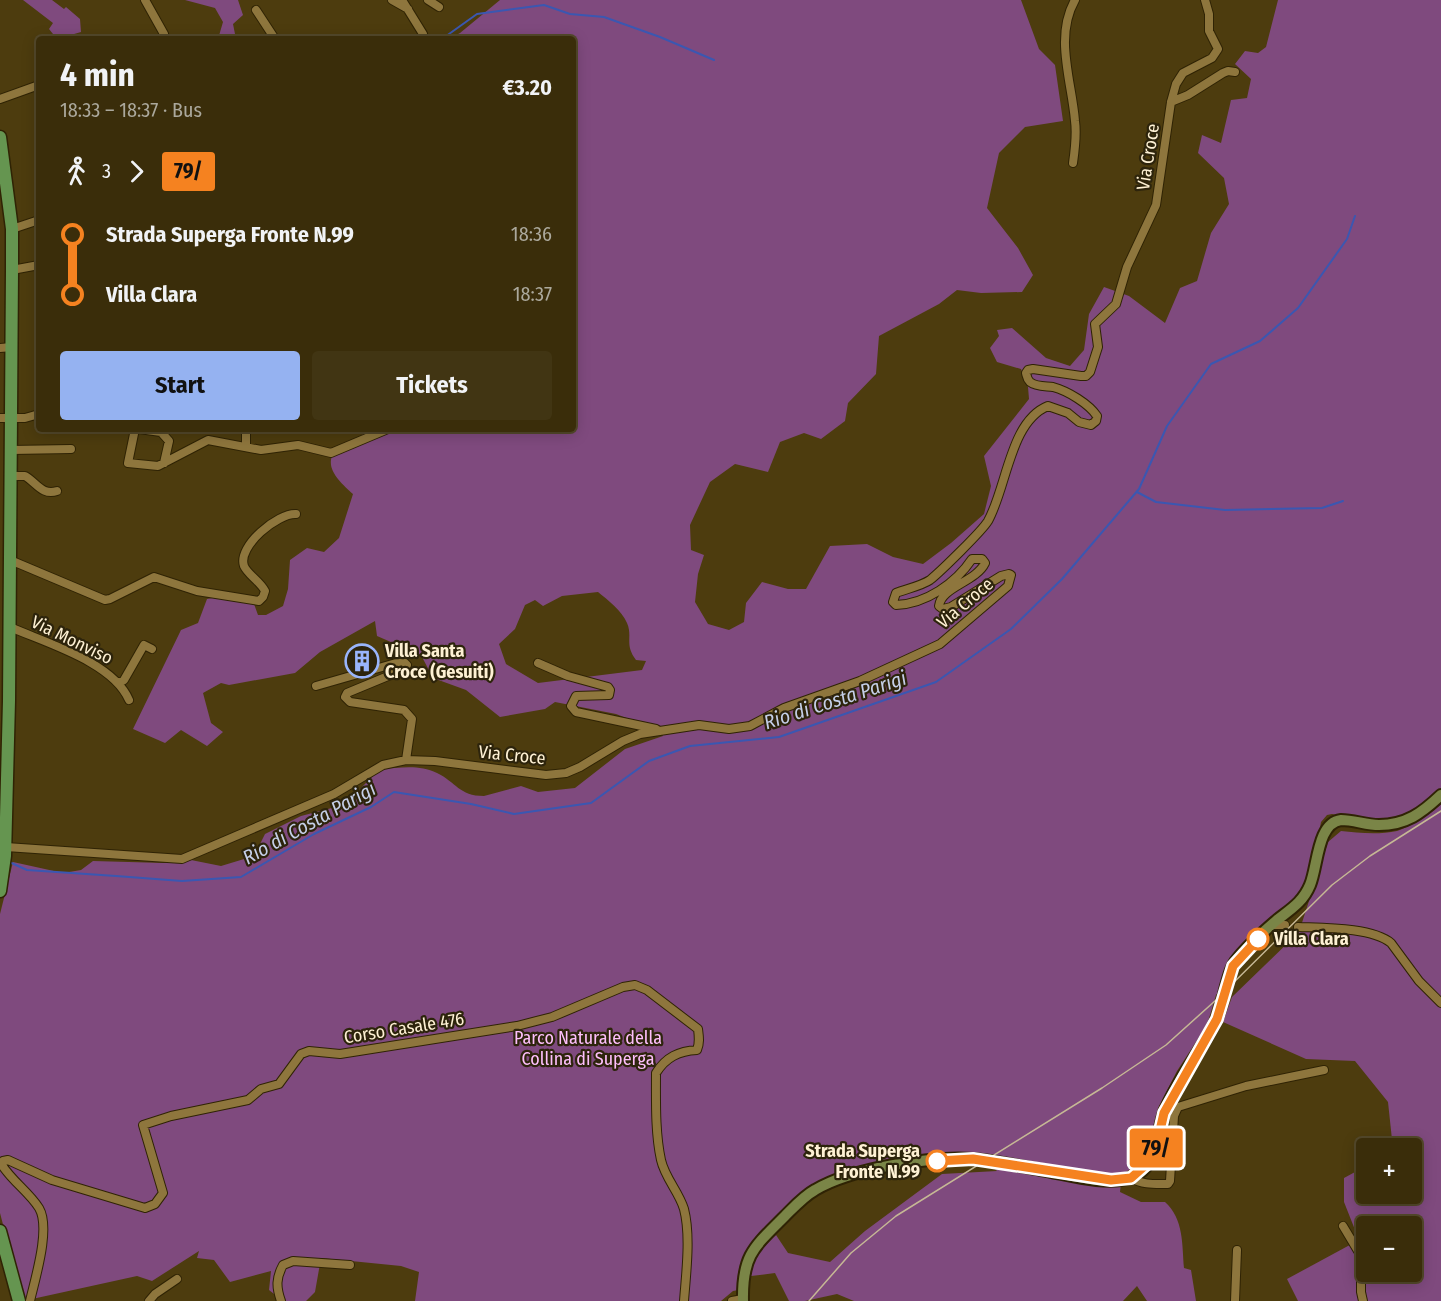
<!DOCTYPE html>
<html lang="en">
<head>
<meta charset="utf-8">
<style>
  :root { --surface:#3a2d0a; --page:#413513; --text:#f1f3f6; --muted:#aba89c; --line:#54492b; --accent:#95b2f1 }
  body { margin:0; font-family:"Fira Sans Condensed",sans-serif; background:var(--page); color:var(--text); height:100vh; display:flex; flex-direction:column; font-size:22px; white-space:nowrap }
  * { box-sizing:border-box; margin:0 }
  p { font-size:20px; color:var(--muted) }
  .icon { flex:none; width:33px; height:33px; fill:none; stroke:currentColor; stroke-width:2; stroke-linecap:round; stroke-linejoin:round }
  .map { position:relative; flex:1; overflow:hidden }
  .sheet { position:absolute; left:36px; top:36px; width:540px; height:396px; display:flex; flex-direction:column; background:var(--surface); border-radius:6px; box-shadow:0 3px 15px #0003,0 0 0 2px var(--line) }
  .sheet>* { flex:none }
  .badge { padding:0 12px; border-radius:4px; font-size:21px; line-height:39px }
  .tools { position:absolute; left:1356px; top:1138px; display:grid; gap:12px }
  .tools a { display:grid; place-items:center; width:66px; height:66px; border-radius:6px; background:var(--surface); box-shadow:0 3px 15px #0003,0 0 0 2px var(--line); font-size:30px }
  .map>.badge { position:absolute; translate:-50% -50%; box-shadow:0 0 0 3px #fff }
  .legs { display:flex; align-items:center; gap:9px; height:66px; padding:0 24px; font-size:20px }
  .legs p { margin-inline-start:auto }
  .summary { display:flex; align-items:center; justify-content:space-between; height:102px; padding:0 24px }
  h1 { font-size:33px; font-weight:700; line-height:45px }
  .cta { display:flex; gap:12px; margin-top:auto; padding:12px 24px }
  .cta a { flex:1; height:69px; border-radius:6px; background:var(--accent); color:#111; font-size:24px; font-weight:700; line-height:69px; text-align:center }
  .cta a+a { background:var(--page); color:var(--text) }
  ul { padding:0 24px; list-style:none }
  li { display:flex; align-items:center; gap:21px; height:60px; font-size:22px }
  li i { display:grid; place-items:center; width:9px; height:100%; margin:0 8px; background:currentColor }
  li i::after { content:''; width:15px; height:15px; margin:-8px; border:4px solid; border-radius:50%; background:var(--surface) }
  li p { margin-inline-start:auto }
  li:first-child i { background:linear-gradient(#0000 50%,currentColor 0) }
  li:last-child i { background:linear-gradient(currentColor 50%,#0000 0) }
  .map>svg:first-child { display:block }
  .green { fill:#7f4a7e; fill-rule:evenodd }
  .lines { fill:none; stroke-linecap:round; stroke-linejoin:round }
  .stream { stroke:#3b57b1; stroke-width:2 }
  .street-casing { stroke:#2f2304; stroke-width:10 }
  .secondary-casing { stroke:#2f2304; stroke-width:14 }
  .primary-casing { stroke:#2f2304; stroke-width:15 }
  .street { stroke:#8e763d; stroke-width:8 }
  .secondary { stroke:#7a8547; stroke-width:10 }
  .primary { stroke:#659550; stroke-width:12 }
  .tram { stroke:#c6b895; stroke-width:1.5 }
  .line-1-casing { stroke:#fff; stroke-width:14 }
  .line-1 { stroke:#f58220; stroke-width:9 }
  .stop-1-dot { fill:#fff; stroke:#f58220; stroke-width:3 }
  .labels { text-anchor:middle; stroke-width:4.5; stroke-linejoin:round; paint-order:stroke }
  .street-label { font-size:18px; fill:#fef1d4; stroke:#2d240c }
  .poi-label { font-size:18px; font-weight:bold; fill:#fef1d4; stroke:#2d240c; text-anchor:start }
  .stop-label { font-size:18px; font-weight:bold; fill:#fef1d4; stroke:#2d240c; text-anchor:start }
  .park-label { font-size:18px; fill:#febffc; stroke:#2d240c }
  .water-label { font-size:20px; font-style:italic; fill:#c5cfe8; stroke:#2d240c }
</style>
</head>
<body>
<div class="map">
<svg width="1441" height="1301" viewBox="0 0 1441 1301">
  <rect width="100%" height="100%" fill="#4d3c0e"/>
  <path class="green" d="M 23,0 L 52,0 L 64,9 L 66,7 L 80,19 L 81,32 L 57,39 L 49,29 L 53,23 Z
    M 185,0 L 238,0 L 243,15 L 233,24 L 236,39 L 218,39 L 223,22 L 215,8 Z
    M 500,0 L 1021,0 L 1039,49 L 1055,65 L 1063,121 L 1025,127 L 999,153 L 987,208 L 1018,248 L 1033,275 L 1022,292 L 981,293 L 957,290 L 939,304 L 879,336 L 876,374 L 848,403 L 845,421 L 821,439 L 804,433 L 780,442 L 768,472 L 735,464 L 710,482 L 690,525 L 691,550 L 704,555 L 698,574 L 695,602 L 708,624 L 729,630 L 744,622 L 746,603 L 762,582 L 788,589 L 806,589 L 830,546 L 867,544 L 893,557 L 923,564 L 951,543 L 984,514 L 991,486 L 984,456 L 1029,399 L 1028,387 L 1021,369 L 997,362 L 990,348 L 999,336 L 997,330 L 1012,328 L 1046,358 L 1070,366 L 1084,350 L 1089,314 L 1104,287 L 1129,296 L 1165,323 L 1180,288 L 1197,281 L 1211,233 L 1229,204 L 1224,178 L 1198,153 L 1202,135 L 1221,143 L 1231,100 L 1247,98 L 1251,79 L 1235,64 L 1245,51 L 1258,53 L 1266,47 L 1278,0 L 1441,0 L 1441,791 L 1412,815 L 1379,822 L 1332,814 L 1327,815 L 1321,822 L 1317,844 L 1305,884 L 1301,893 L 1293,902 L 1266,925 L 1225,986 L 1216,995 L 1207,1025 L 1177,1071 L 1158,1108 L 1149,1145 L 1140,1162 L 1122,1175 L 1120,1192 L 1141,1202 L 1165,1202 C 1184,1219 1182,1245 1184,1268 L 1191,1270 L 1196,1301 L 1147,1301 L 1137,1286 L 1123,1301 L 854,1301 L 837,1294 L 805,1301 L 789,1301 L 775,1273 L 751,1276 C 753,1257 763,1247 776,1235 L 788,1253 L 830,1262 L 865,1231 L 942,1174 L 997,1171 L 981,1155 L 886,1160 L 836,1177 L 812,1189 L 752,1243 L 738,1290 L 733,1291 L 721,1301 L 415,1301 L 419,1272 L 401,1266 L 321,1258 L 315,1292 L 306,1301 L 283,1301 L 269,1290 L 271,1271 L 230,1282 L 214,1260 L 197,1258 L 199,1251 L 152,1281 L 137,1276 L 23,1301 L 0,1213 L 0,914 L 13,862 L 63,873 L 81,870 L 93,861 L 164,863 L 191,860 L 221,866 L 254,856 L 265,834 L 301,816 L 355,802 L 361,788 L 380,769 C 400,768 419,764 437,773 C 456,782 459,796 484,796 L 521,786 L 538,792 L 575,788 L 625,749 L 663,736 L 655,724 L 642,724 L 616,714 L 555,702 L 545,709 L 500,717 L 466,690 L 433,678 L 421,655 L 377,636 L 375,621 L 320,652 L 295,673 L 229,685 L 221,683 L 203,693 L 211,723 L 223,732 L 207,746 L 181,730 L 165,743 L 133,729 L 181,630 L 198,623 L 207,599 L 234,594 L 254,604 L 258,615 L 266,615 L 283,606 L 288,589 L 290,560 L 307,548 L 324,552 L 339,538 L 353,494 C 340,482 320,465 338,448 C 344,442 356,441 363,435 L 359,429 L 573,429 L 573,39 L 448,39 L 460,33 ZM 598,592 C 608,600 622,611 627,623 C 633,637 624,644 636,660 L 646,661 L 642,670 L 538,683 L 506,664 L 499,644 L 515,629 L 525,605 L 535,600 L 543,606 L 562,596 Z
    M 1441,804 L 1441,1301 L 1298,1301 L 1287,1279 L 1359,1240 L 1344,1202 L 1344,1178 L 1366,1166 L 1366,1194 L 1412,1194 L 1412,1149 L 1393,1149 L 1388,1102 L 1355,1061 L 1306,1059 L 1223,1022 L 1232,997 L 1299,932 L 1328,842 L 1341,831 C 1358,833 1379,835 1397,831 C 1408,828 1433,812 1441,804 ZM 1366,1227 L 1412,1227 L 1412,1272 L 1366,1272 Z"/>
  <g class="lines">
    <path class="stream" d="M 442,39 L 477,14 L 544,5 L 570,14 L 604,17 L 660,37 L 714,60
      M 1137,492 L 1156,502 L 1225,510 L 1322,508 L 1343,501
      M 7,861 L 27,870 L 116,876 L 182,881 L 241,877 L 314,834 L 371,807 L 394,792 L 471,804 L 514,814 L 591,803 L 649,761 L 690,746 L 779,737 L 936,682 L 1011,629 L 1062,579 L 1139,489 L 1167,426 L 1211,364 L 1260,341 L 1298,308 L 1347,239 L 1355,216"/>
    <g class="street-casing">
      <path id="street" d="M 145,0 L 164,34 L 159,39
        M 392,0 L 408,9
        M 402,0 L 423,34 L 420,39
        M 428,0 L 439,7
        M 256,10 L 275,39
        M 0,99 L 39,85
        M 1171,102 L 1188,95 L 1223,73 L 1228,71 L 1235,72
        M 1073,163 C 1075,149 1077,135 1075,121 C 1072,82 1054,37 1075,0
        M 12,229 L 39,220
        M 12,270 L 39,265
        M 0,348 L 12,347
        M 0,418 L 25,418 L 39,414
        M 135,429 L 128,463 L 158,466 L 208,440 L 261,450 L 298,445 L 331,453 L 388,429
        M 139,429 L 161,432 L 169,441 L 164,463
        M 246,446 L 246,429
        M 11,450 L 71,449
        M 10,476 L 25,476 C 36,482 42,496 57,491
        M 10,560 L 105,600 L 110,599 L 154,577 L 197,591 L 259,601 L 263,597 L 265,591 C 260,581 248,575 244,566 C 237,546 278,513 296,514
        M 10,627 C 46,643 113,662 129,700
        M 538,663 L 568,676 L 608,687 L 610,690 L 609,695 L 576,696 L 571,706 L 576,712 L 656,729 L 659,731
        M 119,683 L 124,680 L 144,645 L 152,649
        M 316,686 L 403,661 L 407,665 L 405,669 L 347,693 L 345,697 L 350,702 L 404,710 L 412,719 L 406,760
        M 6,847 L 182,859 L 334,794 L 383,765 L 406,760 L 435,761 L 546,775 L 566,773 L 580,767 L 623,741 L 640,734 L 699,725 L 729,729 L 750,726 L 784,708 L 860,681 L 940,644 L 1008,586 L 1011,575 L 1009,574 L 1001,576 L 951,607 L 943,609 L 939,606 C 941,587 976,582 985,563 L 982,559 L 972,559 C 956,583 926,604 896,605 L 893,602 L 896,593 C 906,589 921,586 930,580 C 941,571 982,531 988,521 C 1007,487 1010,421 1048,406 L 1068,413 L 1079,422 L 1091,425 L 1096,421 L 1097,416 C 1089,404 1068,391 1053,387 C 1046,386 1036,387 1030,382 C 1027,379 1027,377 1026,373 L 1028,370 L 1033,369 L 1081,376 L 1086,376 L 1090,372 L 1098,347 L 1095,324 L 1116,304 L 1127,267 L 1156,205 L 1171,102 L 1176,84 L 1183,73 L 1212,58 L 1218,49 L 1209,31 L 1209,14 L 1205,0
        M 1271,925 L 1285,925
        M 1298,927 C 1322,928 1372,927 1391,943 L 1419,981 L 1441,1003
        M 1131,1178 C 1143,1185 1154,1184 1168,1184 L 1170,1181 L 1174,1116 L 1178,1107 L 1246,1086 L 1324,1070
        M 1343,1226 L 1361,1256 L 1361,1292 L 1363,1301
        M 30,1301 C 35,1279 51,1228 39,1208 C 29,1192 12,1181 2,1165 L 3,1161 L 8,1160 L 52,1180 L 145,1208 L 155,1204 L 163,1193 L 143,1125 L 171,1116 L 248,1100 L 261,1089 L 279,1084 L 301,1054 L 309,1051 L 340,1054 L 517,1026 L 552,1017 L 623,987 L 635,985 L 647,990 L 698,1029 C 699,1037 700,1043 697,1050 C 679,1051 666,1057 656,1073 C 656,1101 655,1132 661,1160 C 665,1178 679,1192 684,1209 C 691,1236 686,1274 684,1301
        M 149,1301 L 155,1294 L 177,1279
        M 281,1301 C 276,1287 276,1278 283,1265 L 293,1261 L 350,1265
        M 732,1301 L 743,1299
        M 1235,1301 L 1237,1250"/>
    </g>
    <g class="secondary-casing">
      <path id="secondary" d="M 743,1301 C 742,1255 754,1247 785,1216 C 794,1207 804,1196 815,1190 C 852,1168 931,1156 974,1159 C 996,1161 1019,1166 1041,1170 C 1066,1174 1105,1186 1130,1178 C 1159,1168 1156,1135 1164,1113 C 1177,1079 1203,1050 1217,1018 C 1224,1002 1226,975 1235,962 C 1246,947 1263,932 1277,920 C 1291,909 1303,902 1310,885 C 1318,866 1317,823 1341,820 C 1354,820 1366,825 1379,825 C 1406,825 1422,813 1441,795"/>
    </g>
    <g class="primary-casing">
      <path id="primary" d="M 0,137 L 12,229 L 12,270 L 9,701 L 5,856 L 0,891
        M 0,1231 L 19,1301"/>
    </g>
    <use href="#street" class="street"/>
    <use href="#secondary" class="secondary"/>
    <use href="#primary" class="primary"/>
    <path class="tram" d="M 809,1301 L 851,1253 L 896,1216 L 1102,1088 L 1166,1045 L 1216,1000 L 1332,885 L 1370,856 L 1441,811"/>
  </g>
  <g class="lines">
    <g class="line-1-casing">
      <path id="line-1" d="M 937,1161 L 973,1159 L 1111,1180 L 1131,1178 L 1148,1163 L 1155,1152 L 1164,1113 L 1217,1019 L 1233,966 L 1258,939"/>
    </g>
    <use href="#line-1" class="line-1"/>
  </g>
  <defs>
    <g id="building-ring" transform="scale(1.725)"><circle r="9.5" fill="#2d240c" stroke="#99b5fd" stroke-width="1.5"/><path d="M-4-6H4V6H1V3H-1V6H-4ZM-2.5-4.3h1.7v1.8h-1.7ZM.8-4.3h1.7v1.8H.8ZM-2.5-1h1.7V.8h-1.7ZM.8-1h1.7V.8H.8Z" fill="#99b5fd"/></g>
  </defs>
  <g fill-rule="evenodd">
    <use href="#building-ring" x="362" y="661"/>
  </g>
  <g class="stop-1-dot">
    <circle cx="1258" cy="939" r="10"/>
    <circle cx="937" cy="1161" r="10"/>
  </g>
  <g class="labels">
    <g class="street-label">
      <text transform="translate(1148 157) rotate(-81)" y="6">Via Croce</text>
      <text transform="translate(965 603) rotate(-40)" y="6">Via Croce</text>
      <text transform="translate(72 640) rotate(26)" y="6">Via Monviso</text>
      <text transform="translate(512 755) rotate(6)" y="6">Via Croce</text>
      <text transform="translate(404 1028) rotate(-9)" y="6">Corso Casale 476</text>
    </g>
    <g class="poi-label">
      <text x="385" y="657">Villa Santa<tspan x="385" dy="21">Croce (Gesuiti)</tspan></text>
    </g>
    <g class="stop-label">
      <text x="1274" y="945">Villa Clara</text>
      <text x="920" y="1157" text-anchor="end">Strada Superga<tspan x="920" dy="21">Fronte N.99</tspan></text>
    </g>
    <g class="park-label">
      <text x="588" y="1044">Parco Naturale della<tspan x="588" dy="21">Collina di Superga</tspan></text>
    </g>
    <g class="water-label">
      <text transform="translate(835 700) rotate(-18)" y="7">Rio di Costa Parigi</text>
      <text transform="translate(309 823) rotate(-29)" y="7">Rio di Costa Parigi</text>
    </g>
  </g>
</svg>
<div class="tools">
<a>+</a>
<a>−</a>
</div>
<b class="badge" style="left:1156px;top:1148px;background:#f58220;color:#111">79/</b>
<section class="sheet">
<div class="summary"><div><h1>4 min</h1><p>18:33 – 18:37 · Bus</p></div><b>€3.20</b></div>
<div class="legs"><svg class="icon" aria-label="walk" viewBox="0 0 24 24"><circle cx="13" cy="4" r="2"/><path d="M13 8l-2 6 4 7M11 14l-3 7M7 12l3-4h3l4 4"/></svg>3<svg class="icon" aria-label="forward" viewBox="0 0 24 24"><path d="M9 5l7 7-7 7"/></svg><b class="badge" style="background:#f58220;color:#111">79/</b></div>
<ul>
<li><i style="color:#f58220"></i><b>Strada Superga Fronte N.99</b><p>18:36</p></li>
<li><i style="color:#f58220"></i><b>Villa Clara</b><p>18:37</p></li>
</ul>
<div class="cta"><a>Start</a><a>Tickets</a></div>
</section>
</div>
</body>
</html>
